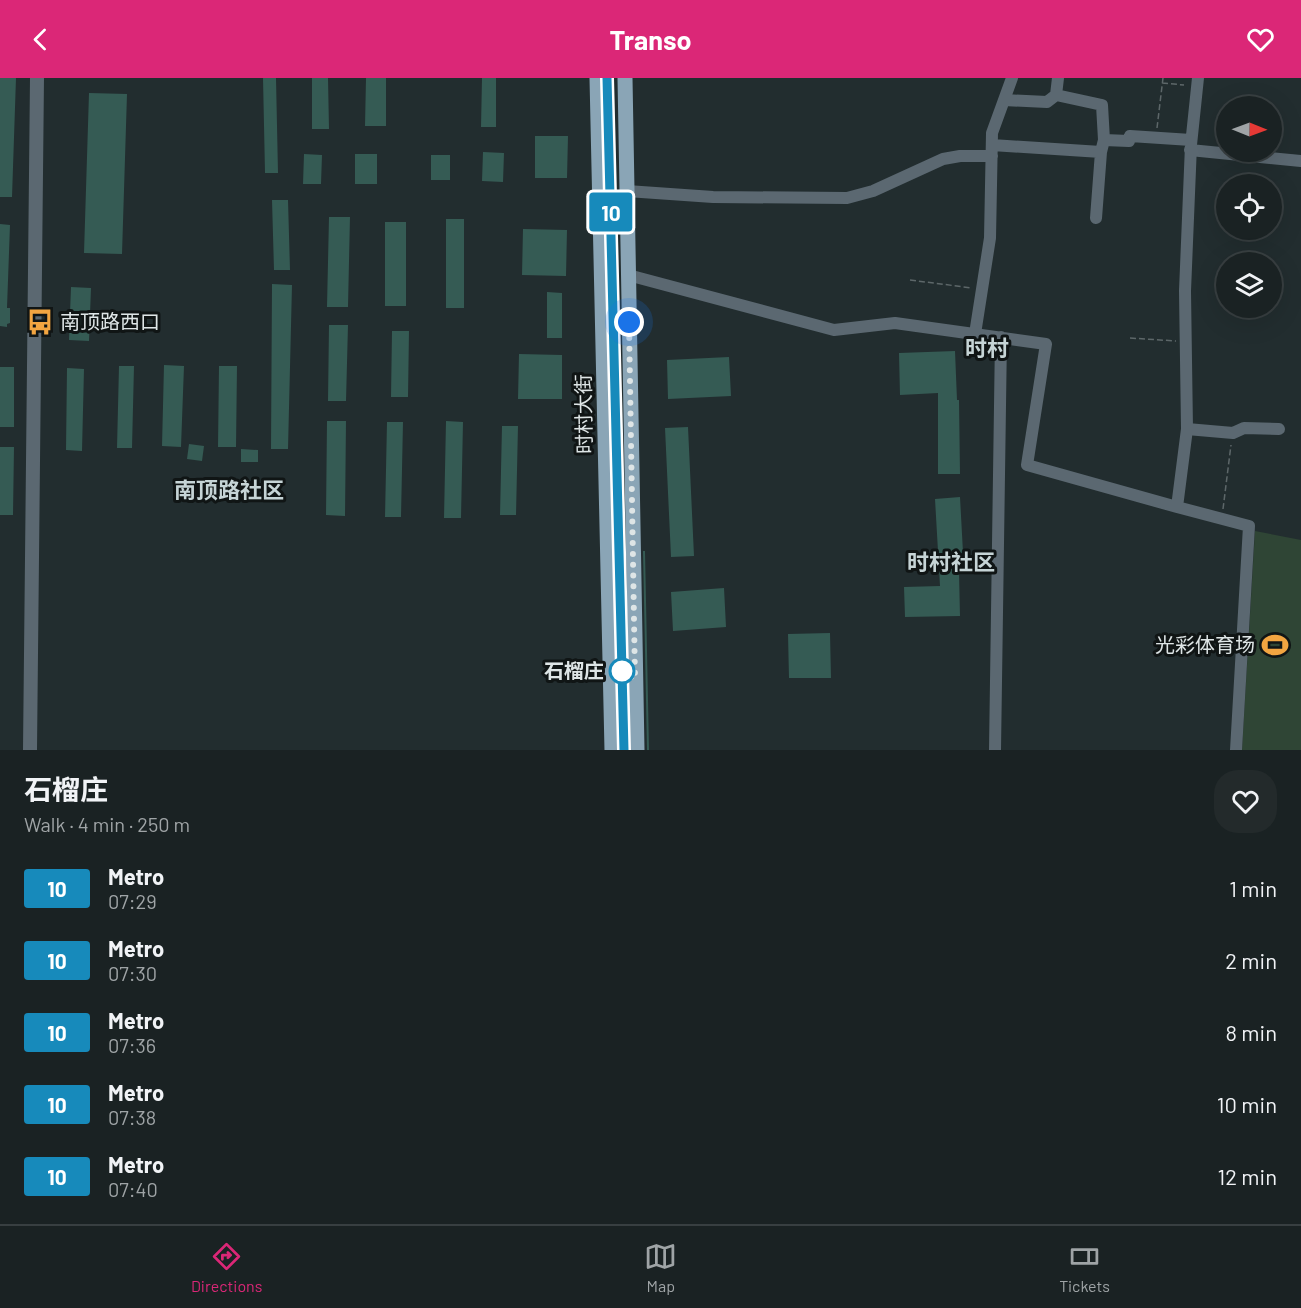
<!DOCTYPE html>
<html lang="en">
<head>
<meta charset="utf-8">
<style>
  :root { --surface:#1a2223; --page:#232a2b; --text:#f1f3f6; --muted:#9fa4a6; --line:#383f41; --accent:#db2777 }
  body { margin:0; font-family:Barlow,"Noto Sans SC",sans-serif; background:var(--page); color:var(--text); height:100vh; display:flex; flex-direction:column; font-size:22px; white-space:nowrap }
  * { box-sizing:border-box; margin:0 }
  p { font-size:20px; color:var(--muted) }
  .icon { flex:none; width:33px; height:33px; fill:none; stroke:currentColor; stroke-width:2; stroke-linecap:round; stroke-linejoin:round }
  .map { position:relative; height:672px; overflow:hidden }
  .panel { display:flex; flex-direction:column; background:var(--surface); flex:1 }
  .panel>* { flex:none }
  .badge { padding:0 12px; border-radius:4px; font-size:21px; line-height:39px }
  .needle { width:39px; rotate:91deg }
  .buttons { position:absolute; left:1216px; top:18px; display:grid; gap:12px }
  .buttons a { display:grid; place-items:center; width:66px; height:66px; border-radius:50%; background:var(--surface); box-shadow:0 6px 24px #0002,0 0 0 2px var(--line); font-size:30px }
  .you { position:absolute; width:30px; height:30px; margin:-15px; border:4px solid #fff; border-radius:50%; background:#1a73e8; box-shadow:0 0 0 9px #1a73e833 }
  .map>.badge { position:absolute; translate:-50% -50%; box-shadow:0 0 0 3px #fff }
  .round { display:grid; place-items:center; flex:none; width:63px; height:63px; border-radius:24px; background:var(--page) }
  .summary { display:flex; align-items:center; justify-content:space-between; height:102px; padding:0 24px }
  h1 { font-size:28px; font-weight:700; line-height:45px }
  ul { padding:0; list-style:none }
  li { display:flex; align-items:center; gap:18px; height:72px; padding:0 24px }
  li div { flex:1 }
  li b { display:block; font-size:22px }
  li em { font-style:normal }
  li .badge { min-width:66px; font-weight:700; text-align:center }
  header { display:flex; justify-content:space-between; align-items:center; height:78px; padding:0 24px; background:var(--accent); color:#fff; font-size:27px; font-weight:700 }
  .dock { display:flex; justify-content:space-around; align-items:center; height:84px; border-top:2px solid var(--line); background:var(--surface); font-size:16px; color:var(--muted) }
  .dock a { display:grid; justify-items:center; gap:3px }
  .dock .active { color:var(--accent) }
  .map>svg:first-child { display:block }
  .green { fill:#2f4535 }
  .building { fill:#355b54 }
  .lines { fill:none; stroke-linecap:round; stroke-linejoin:round }
  .path { stroke:#5d6769; stroke-width:1.5; stroke-dasharray:6 3; stroke-linecap:butt }
  .minor { stroke:#5b6871; stroke-width:12 }
  .tertiary { stroke:#5b6871; stroke-width:14 }
  .primary { stroke:#8aa5b6; stroke-width:15 }
  .line-casing { stroke:#fff; stroke-width:14 }
  .line { stroke:#178abb; stroke-width:9 }
  .walk { stroke:#dee5e6; stroke-width:6; stroke-dasharray:0 10.8 }
  .stop-dot { fill:#fff; stroke:#178abb; stroke-width:3 }
  .labels { text-anchor:middle; stroke-width:6; stroke-linejoin:round; paint-order:stroke }
  .poi-label { font-size:20px; fill:#dee5e6; stroke:#101515; text-anchor:start }
  .street-label { font-size:20px; fill:#dee5e6; stroke:#101515 }
  .stop-label { font-size:20px; font-weight:bold; fill:#dee5e6; stroke:#101515; text-anchor:end }
  .quarter-label { font-size:22px; font-weight:bold; fill:#c6d4d6; stroke:#101515 }
</style>
</head>
<body>
<header><svg class="icon" aria-label="back" viewBox="0 0 24 24"><path d="M15 5l-7 7 7 7"/></svg>Transo<svg class="icon" aria-label="heart" viewBox="0 0 24 24"><path d="M12 20l-8-8c-3-5 5-10 8-4 3-6 11-1 8 4z"/></svg></header>
<div class="map">
<svg width="1301" height="672" viewBox="0 0 1301 672">
  <rect width="100%" height="100%" fill="#222d2f"/>
  <path class="green" d="M 1255,453 L 1301,462 L 1301,672 L 1242,672 Z"/>
  <path class="building" d="M 0,0 L 16,0 L 12,119 L 0,119 Z
    M 263,0 L 276,0 L 278,95 L 265,95 Z
    M 312,0 L 328,0 L 329,51 L 312,51 Z
    M 366,0 L 386,0 L 386,48 L 365,48 Z
    M 482,0 L 496,0 L 496,49 L 481,49 Z
    M 89,15 L 127,16 L 122,176 L 84,175 Z
    M 535,58 L 568,58 L 567,100 L 535,100 Z
    M 483,74 L 504,75 L 503,104 L 482,103 Z
    M 304,76 L 322,77 L 321,106 L 303,106 Z
    M 355,76 L 377,76 L 377,106 L 355,106 Z
    M 431,77 L 450,77 L 450,102 L 431,102 Z
    M 272,122 L 288,122 L 290,192 L 274,192 Z
    M 329,139 L 350,139 L 348,229 L 327,229 Z
    M 446,141 L 464,141 L 464,230 L 446,230 Z
    M 385,144 L 406,144 L 406,228 L 385,228 Z
    M 0,146 L 10,147 L 7,230 L 10,230 L 10,245 L 7,246 L 7,249 L 0,248 Z
    M 523,151 L 567,152 L 566,198 L 522,197 Z
    M 272,206 L 292,207 L 288,371 L 271,371 Z
    M 71,209 L 91,210 L 89,263 L 69,262 Z
    M 547,214 L 562,215 L 562,260 L 547,260 Z
    M 329,247 L 348,247 L 346,323 L 328,323 Z
    M 392,253 L 409,253 L 408,319 L 391,319 Z
    M 955,273 L 957,322 L 959,322 L 960,396 L 938,396 L 938,315 L 900,317 L 899,275 Z
    M 519,276 L 562,277 L 562,321 L 518,321 Z
    M 729,279 L 731,318 L 668,321 L 667,282 Z
    M 164,287 L 184,288 L 181,369 L 162,368 Z
    M 119,288 L 134,288 L 132,370 L 117,370 Z
    M 219,288 L 237,288 L 236,369 L 218,369 Z
    M 0,289 L 14,289 L 14,349 L 0,349 Z
    M 67,290 L 84,291 L 82,373 L 66,372 Z
    M 327,343 L 346,343 L 345,438 L 326,437 Z
    M 446,343 L 463,344 L 461,440 L 444,440 Z
    M 387,344 L 403,344 L 401,439 L 385,439 Z
    M 502,348 L 518,348 L 516,437 L 500,437 Z
    M 688,349 L 694,478 L 671,479 L 665,350 Z
    M 189,366 L 204,368 L 202,383 L 187,381 Z
    M 0,369 L 14,369 L 13,437 L 0,437 Z
    M 241,371 L 258,372 L 258,384 L 241,384 Z
    M 960,419 L 964,493 L 959,494 L 960,538 L 905,539 L 904,509 L 940,508 L 935,421 Z
    M 643,473 L 645,473 L 649,672 L 647,672 Z
    M 617,474 L 624,474 L 627,672 L 622,672 Z
    M 724,510 L 726,549 L 673,553 L 671,514 Z
    M 830,555 L 831,600 L 789,600 L 788,556 Z"/>
  <g class="lines">
    <path class="path" d="M 1162,5 L 1184,7
      M 1157,50 L 1163,0
      M 910,202 L 972,210
      M 1130,260 L 1176,263
      M 1223,431 L 1231,367"/>
    <path class="minor" d="M 1198,0 L 1191,67 L 1185,213 L 1187,351 L 1177,429 L 1249,448 L 1236,672
      M 1056,17 L 1058,0
      M 1004,22 L 1047,24 L 1056,17 L 1102,27 L 1104,62 L 1129,63 L 1130,58 L 1191,62
      M 992,67 L 1101,74 L 1104,62
      M 1190,72 L 1301,83
      M 627,113 L 713,119 L 847,120 L 873,113 L 943,81 L 960,78 L 992,78
      M 1096,140 L 1101,74
      M 628,197 L 834,252 L 895,245 L 1046,266 L 1027,387 L 1177,429
      M 975,256 L 990,160 L 992,55 L 1012,0
      M 1187,351 L 1233,355 L 1244,350 L 1279,351
      M 995,672 L 1001,259"/>
    <path class="tertiary" d="M 30,672 L 37,0"/>
    <path class="primary" d="M 597,0 L 612,672
      M 625,0 L 637,672"/>
  </g>
  <g class="lines">
    <g class="line-casing">
      <path id="line" d="M 607,0 L 624,672"/>
    </g>
    <use href="#line" class="line"/>
    <path class="walk" d="M 622,593 L 635,601 L 629,244"/>
  </g>
  <defs>
    <g id="bus-bare" transform="scale(2.07)"><path d="M-5-6H5V4H4V6H2V4H-2V6H-4V4H-5ZM-3.5-4V0h7V-4ZM-3.5 1.2v1.5H-2V1.2ZM2 1.2v1.5H3.5V1.2Z" fill="#f2a541" stroke="#101515" stroke-width="2.5" paint-order="stroke"/></g>
    <g id="stadium-bare" transform="scale(2.07)"><path d="M0-5a6.5 5 0 1 0 0 10a6.5 5 0 1 0 0-10ZM-3.5-1.8h7v3.6h-7Z" fill="#f2a541" stroke="#101515" stroke-width="2.5" paint-order="stroke"/></g>
  </defs>
  <g fill-rule="evenodd">
    <use href="#bus-bare" x="40" y="244"/>
    <use href="#stadium-bare" x="1275" y="567"/>
  </g>
  <circle class="stop-dot" cx="622" cy="593" r="12"/>
  <g class="labels">
    <g class="poi-label">
      <text x="60" y="251">南顶路西口</text>
      <text x="1255" y="574" text-anchor="end">光彩体育场</text>
    </g>
    <g class="street-label">
      <text transform="translate(584 336) rotate(-91)" y="7">时村大街</text>
    </g>
    <g class="stop-label">
      <text x="604" y="600">石榴庄</text>
    </g>
    <g class="quarter-label">
      <text x="987" y="278">时村</text>
      <text x="229" y="420">南顶路社区</text>
      <text x="951" y="492">时村社区</text>
    </g>
  </g>
</svg>
<div class="buttons">
<a><svg class="needle" viewBox="-14 -14 28 28"><path d="M0-13l5 13h-10z" fill="#e53935"/><path d="M0 13l5-13h-10z" fill="#9fa4a6"/></svg></a>
<a><svg class="icon" aria-label="locate" viewBox="0 0 24 24"><circle cx="12" cy="12" r="6"/><path d="M12 2v4M12 18v4M2 12h4M18 12h4"/></svg></a>
<a><svg class="icon" aria-label="layers" viewBox="0 0 24 24"><path d="M12 4l9 5-9 5-9-5zM3 14l9 5 9-5"/></svg></a>
</div>
<div class="you" style="left:629px;top:244px"></div>
<b class="badge" style="left:611px;top:134px;background:#178abb;color:#fff">10</b>
</div>
<section class="panel">
<div class="summary"><div><h1>石榴庄</h1><p>Walk · 4 min · 250 m</p></div><a class="round"><svg class="icon" aria-label="heart" viewBox="0 0 24 24"><path d="M12 20l-8-8c-3-5 5-10 8-4 3-6 11-1 8 4z"/></svg></a></div>
<ul>
<li><span class="badge" style="background:#178abb;color:#fff">10</span><div><b>Metro</b><p>07:29</p></div><em>1 min</em></li>
<li><span class="badge" style="background:#178abb;color:#fff">10</span><div><b>Metro</b><p>07:30</p></div><em>2 min</em></li>
<li><span class="badge" style="background:#178abb;color:#fff">10</span><div><b>Metro</b><p>07:36</p></div><em>8 min</em></li>
<li><span class="badge" style="background:#178abb;color:#fff">10</span><div><b>Metro</b><p>07:38</p></div><em>10 min</em></li>
<li><span class="badge" style="background:#178abb;color:#fff">10</span><div><b>Metro</b><p>07:40</p></div><em>12 min</em></li>
</ul>
</section>
<nav class="dock">
<a class="active"><svg class="icon" aria-label="directions" viewBox="0 0 24 24"><path d="M12 3l9 9-9 9-9-9zM9 14v-3h6M13 9l2 2-2 2"/></svg>Directions</a>
<a><svg class="icon" aria-label="map" viewBox="0 0 24 24"><path d="M3 6l6-2 6 2 6-2v14l-6 2-6-2-6 2zM9 4v14M15 6v14"/></svg>Map</a>
<a><svg class="icon" aria-label="tickets" viewBox="0 0 24 24"><path d="M3 7h18v10H3zM15 7v10"/></svg>Tickets</a>
</nav>
</body>
</html>
